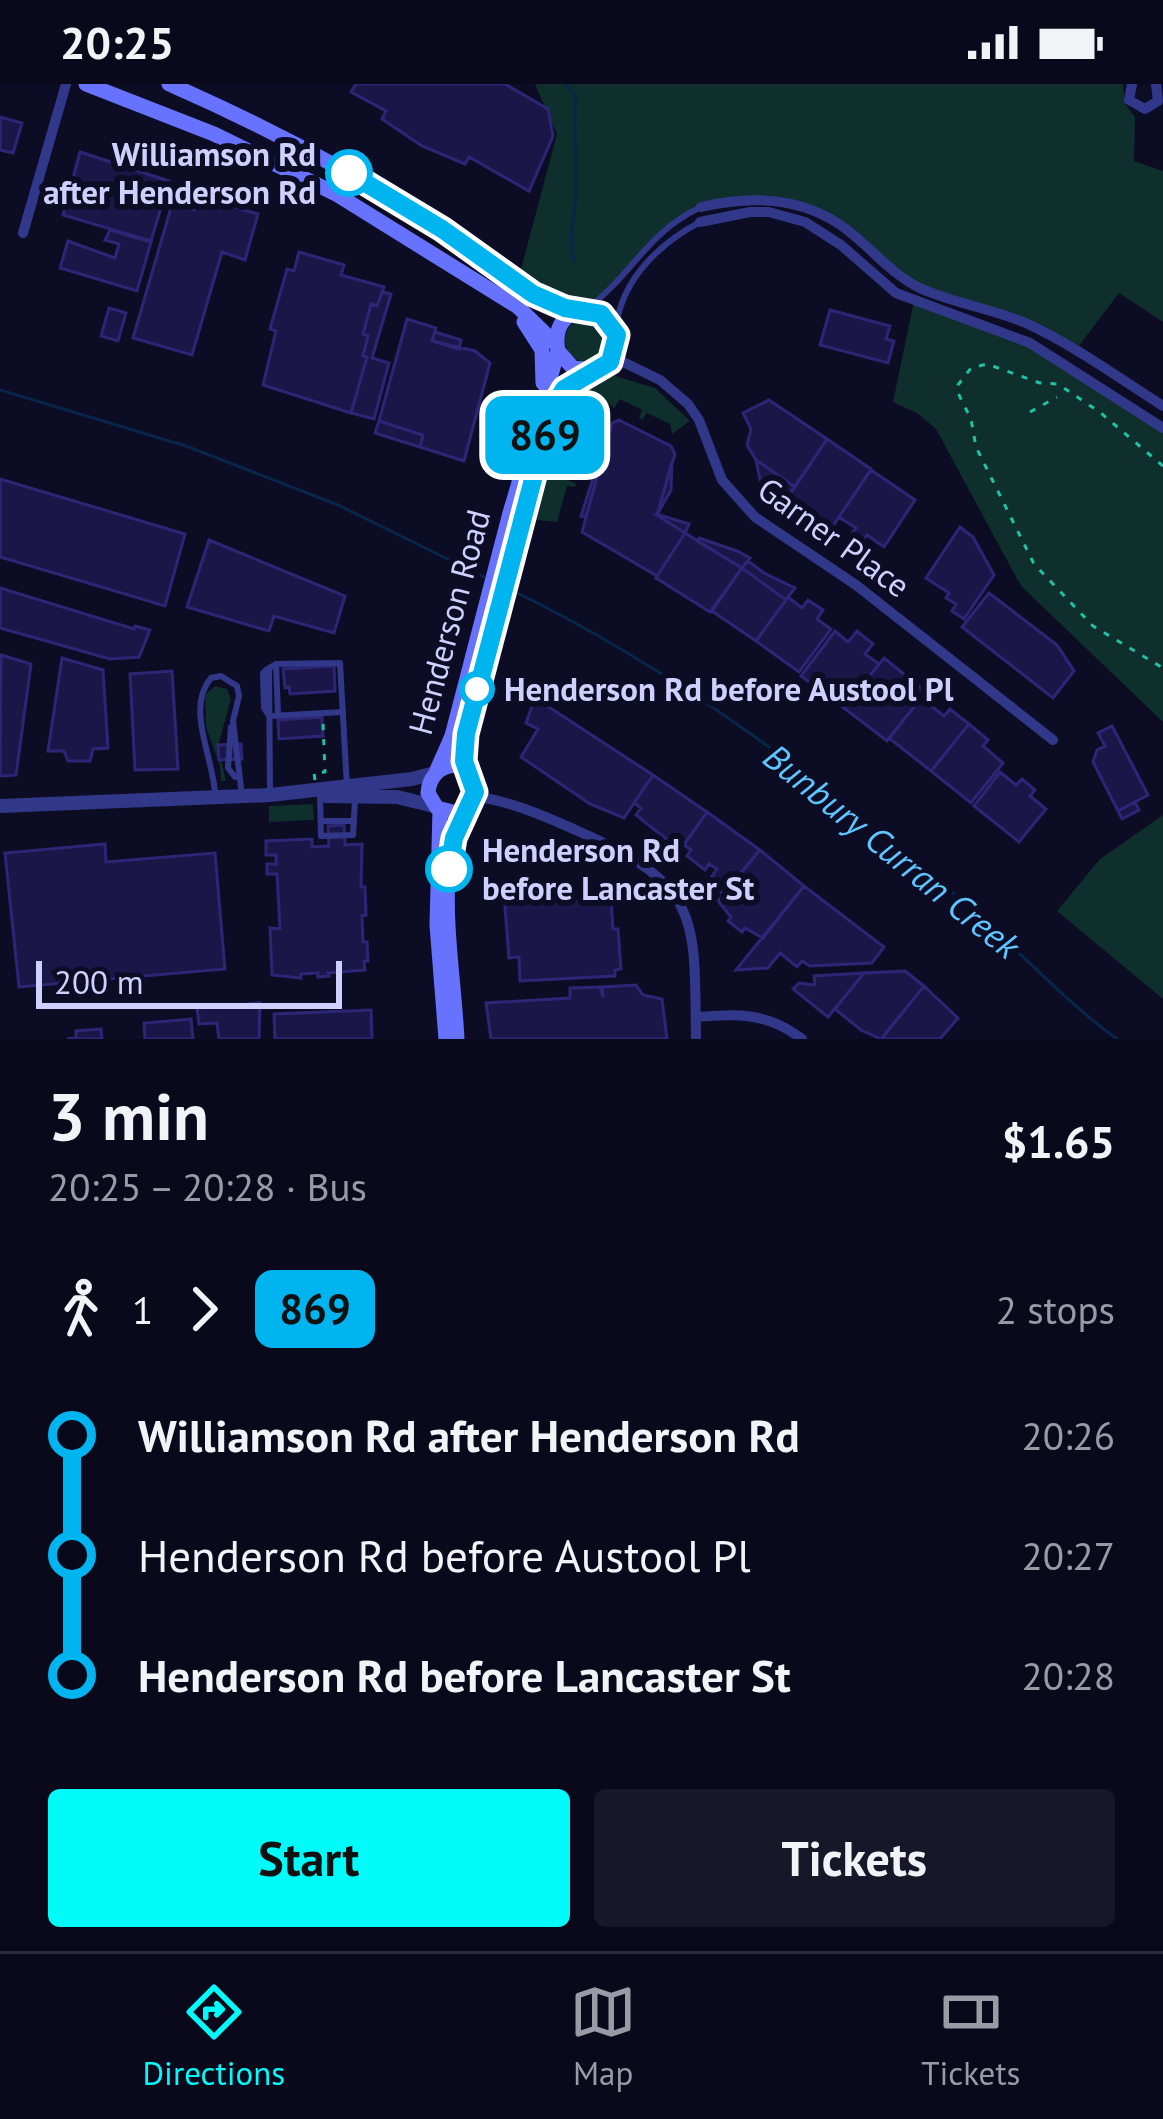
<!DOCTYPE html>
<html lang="en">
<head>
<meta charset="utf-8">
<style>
  :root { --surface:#0a091c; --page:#181729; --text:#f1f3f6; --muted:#999aa3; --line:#2a2a3b; --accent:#00fbf9 }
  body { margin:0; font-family:"PT Sans",sans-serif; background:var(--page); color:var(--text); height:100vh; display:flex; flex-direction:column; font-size:45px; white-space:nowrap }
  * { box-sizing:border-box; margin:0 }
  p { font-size:39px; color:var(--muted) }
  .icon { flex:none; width:66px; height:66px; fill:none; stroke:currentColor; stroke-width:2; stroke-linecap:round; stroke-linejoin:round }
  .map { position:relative; height:955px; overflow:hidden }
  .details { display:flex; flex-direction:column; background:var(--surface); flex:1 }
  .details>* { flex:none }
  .badge { padding:0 24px; border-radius:18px; font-size:42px; line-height:78px }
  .scale { position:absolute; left:36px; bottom:30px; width:306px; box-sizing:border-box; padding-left:12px; border:6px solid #d0d0ff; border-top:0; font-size:33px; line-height:42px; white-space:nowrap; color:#d0d0ff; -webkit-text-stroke:9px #0d0c25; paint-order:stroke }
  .map>.badge { position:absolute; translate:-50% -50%; box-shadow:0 0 0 6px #fff }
  .legs { display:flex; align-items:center; gap:18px; height:132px; padding:0 48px; font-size:39px }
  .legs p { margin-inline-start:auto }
  .headline { display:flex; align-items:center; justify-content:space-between; height:204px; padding:0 48px }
  h1 { font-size:66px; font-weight:700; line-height:90px }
  .button { display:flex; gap:24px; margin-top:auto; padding:24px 48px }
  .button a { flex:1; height:138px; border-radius:12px; background:var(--accent); color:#111; font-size:48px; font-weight:700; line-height:138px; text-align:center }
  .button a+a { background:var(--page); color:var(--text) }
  ul { padding:0 48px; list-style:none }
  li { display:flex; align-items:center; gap:42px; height:120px; font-size:45px }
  li i { display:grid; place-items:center; width:18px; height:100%; margin:0 15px; background:currentColor }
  li i::after { content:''; width:30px; height:30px; margin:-15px; border:9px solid; border-radius:50%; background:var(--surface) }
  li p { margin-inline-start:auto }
  li:first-child i { background:linear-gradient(#0000 50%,currentColor 0) }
  li:last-child i { background:linear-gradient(currentColor 50%,#0000 0) }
  .status { display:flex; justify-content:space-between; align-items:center; height:84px; padding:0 60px; background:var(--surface); direction:ltr }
  .status svg { height:33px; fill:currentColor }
  .tabs { display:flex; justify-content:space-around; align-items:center; height:168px; border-top:3px solid var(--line); background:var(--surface); font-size:33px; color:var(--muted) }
  .tabs a { display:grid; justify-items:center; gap:6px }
  .tabs .on { color:var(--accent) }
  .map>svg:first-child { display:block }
  .green { fill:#0e2f2b }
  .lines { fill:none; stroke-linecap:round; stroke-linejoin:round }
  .stream { stroke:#072649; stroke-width:3 }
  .building { fill:#1b1648; stroke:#2d2676; stroke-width:3 }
  .path { stroke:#22c1a6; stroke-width:3; stroke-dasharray:6 9; stroke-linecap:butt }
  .service { stroke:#323889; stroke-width:6 }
  .minor { stroke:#323889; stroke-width:10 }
  .tertiary { stroke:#323889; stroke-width:14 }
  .secondary { stroke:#6773ff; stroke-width:15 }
  .line-1-casing { stroke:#fff; stroke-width:27 }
  .line-1 { stroke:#00b5ef; stroke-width:18 }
  .stop-1-dot { fill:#fff; stroke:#00b5ef; stroke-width:6 }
  .labels { text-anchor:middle; stroke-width:12; stroke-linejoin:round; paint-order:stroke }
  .stop-label { font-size:33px; font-weight:bold; fill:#d0d0ff; stroke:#0d0c25; text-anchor:start }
  .street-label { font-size:33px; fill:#d0d0ff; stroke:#0d0c25 }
  .water-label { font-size:36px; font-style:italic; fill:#5ec6ff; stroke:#0d0c25 }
</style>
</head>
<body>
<div class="status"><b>20:25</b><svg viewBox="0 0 49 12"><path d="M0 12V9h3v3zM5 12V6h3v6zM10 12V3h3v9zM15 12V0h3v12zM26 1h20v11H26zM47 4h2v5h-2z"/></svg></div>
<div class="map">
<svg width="1163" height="955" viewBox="0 0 1163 955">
  <rect width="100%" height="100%" fill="#0d0c25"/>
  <path class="green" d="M 535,0 L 1123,0 L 1125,20 L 1135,33 L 1134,77 L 1163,87 L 1163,238 L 1119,209 L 1078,263 L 925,206 L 838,138 L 782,117 L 701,124 L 664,143 L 621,193 L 585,226 L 517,200 L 557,50 Z
    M 914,217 L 1038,263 L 1163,344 L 1163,638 L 1021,502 L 936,345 L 917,329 L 893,318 Z
    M565 256a22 22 0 1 1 44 0a22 22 0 1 1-44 0Z
    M 615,292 L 655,304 L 690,337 L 672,350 L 670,340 L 647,329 L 642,336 L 639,334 L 642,326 L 620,315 L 614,324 L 607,318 L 593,324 L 580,355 L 588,358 L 587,361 L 579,360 L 568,396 L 576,400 L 575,403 L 567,402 L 557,438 L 528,435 L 563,316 L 595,295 Z
    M 215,602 L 227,605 L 231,615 L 218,662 L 226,697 L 221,697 L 220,682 L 206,643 L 205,611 Z
    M 313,720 L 314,736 L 269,738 L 269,722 Z
    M 1163,731 L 1163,915 L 1057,827 L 1100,775 Z"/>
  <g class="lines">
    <path class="stream" d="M 565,0 L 576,11 C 573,44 577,76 576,110 C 575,140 567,144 574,177
      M 0,306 L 186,362 L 338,421 L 484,493
      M 509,505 C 676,585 827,701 967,821 C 1018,865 1063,916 1117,955"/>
  </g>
  <path class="building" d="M 356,0 L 505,0 L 548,25 L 553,52 L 529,107 L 469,73 L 465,80 L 422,62 L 382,35 L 386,27 L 351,8 Z
    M 0,33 L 22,39 L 13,69 L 0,66 Z
    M 80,68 L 169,97 L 151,157 L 63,131 Z
    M 198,113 L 258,130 L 245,176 L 222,168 L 192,271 L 133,254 L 172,120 L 194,126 Z
    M 110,146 L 151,158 L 137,207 L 60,184 L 68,157 L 115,174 L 119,160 L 105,156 Z
    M 299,168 L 344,181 L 341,191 L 384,203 L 377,222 L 371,220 L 363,250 L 368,252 L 363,272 L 367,273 L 351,329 L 263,301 L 276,247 L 270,245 L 287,185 L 294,187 Z
    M 382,208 L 391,210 L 372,274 L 389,279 L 374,335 L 351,329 L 367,273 L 363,272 L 368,252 L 363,250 L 371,220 L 377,222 Z
    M 109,224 L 126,229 L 118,257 L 101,252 Z
    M 830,226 L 890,242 L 886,255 L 894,257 L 888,279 L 820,261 Z
    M 407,235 L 436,244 L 432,257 L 475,267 L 490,279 L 464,377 L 420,363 L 423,351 L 379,337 Z
    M 435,248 L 461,256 L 459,265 L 432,257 Z
    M 769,316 L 827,355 L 795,403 L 756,376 L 747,361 L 751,345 L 743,329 Z
    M 619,336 L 671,362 L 675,370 L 657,431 L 685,449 L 657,492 L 582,448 L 612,339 Z
    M 379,337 L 423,351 L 420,363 L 375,349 Z
    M 604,348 L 609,350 L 586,433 L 581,432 L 603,363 Z
    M 827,355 L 871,385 L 831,445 L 786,415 Z
    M 756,376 L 795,403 L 785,417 L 761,400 Z
    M 672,378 L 671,406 L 657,431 Z
    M 871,386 L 915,416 L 884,463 L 867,451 L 863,457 L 852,449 L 856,444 L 839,433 Z
    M 0,395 L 185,450 L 165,522 L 0,473 Z
    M 657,431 L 660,431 L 689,440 L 685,449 Z
    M 960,443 L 973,453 L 994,491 L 964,535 L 952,527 L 956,520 L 946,514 L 949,509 L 926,494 Z
    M 685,449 L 742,484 L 710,528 L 656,494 Z
    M 699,454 L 737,467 L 750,474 L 742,484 L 697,457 Z
    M 209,456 L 345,512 L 334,549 L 274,532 L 269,547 L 187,523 Z
    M 748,477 L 764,489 L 795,504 L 786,516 L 742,484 Z
    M 742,484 L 786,516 L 756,557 L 712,527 Z
    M 0,504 L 134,545 L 135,542 L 150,546 L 139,573 L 110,575 L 0,544 Z
    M 989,509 L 1057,561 L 1074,587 L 1053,614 L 962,543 Z
    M 788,513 L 802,524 L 808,516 L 823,526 L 817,535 L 831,545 L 799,588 L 756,557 Z
    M 835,547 L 848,558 L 857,547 L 873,560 L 865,570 L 879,580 L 844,624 L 801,592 Z
    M 1,571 L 31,580 L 16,691 L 0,692 Z
    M 62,574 L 103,586 L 108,664 L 93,665 L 90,677 L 68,677 L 64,667 L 48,667 Z
    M 884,574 L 926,608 L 887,657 L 844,624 Z
    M 334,582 L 335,607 L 290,610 L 289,603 L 285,604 L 283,585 Z
    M 172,587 L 178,685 L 135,686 L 130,590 Z
    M 535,614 L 653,691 L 624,734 L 590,720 L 521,673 L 538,645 L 526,639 Z
    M 921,614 L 944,632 L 950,625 L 969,640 L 931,687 L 889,654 Z
    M 322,633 L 323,652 L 279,655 L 278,636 Z
    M 969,640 L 988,656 L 983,662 L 1003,679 L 971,719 L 931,687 Z
    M 1112,642 L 1148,711 L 1118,727 L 1093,678 L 1097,666 L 1105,662 L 1098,649 Z
    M 241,660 L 242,675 L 219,676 L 218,661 Z
    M 1000,688 L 1016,701 L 1022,695 L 1035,706 L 1030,712 L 1046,725 L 1019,758 L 974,722 Z
    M 653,691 L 707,728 L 680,766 L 636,731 L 641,724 L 634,719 Z
    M 1135,718 L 1139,726 L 1122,735 L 1118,727 Z
    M 707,728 L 760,766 L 723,810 L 716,805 L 720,799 L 712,792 L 717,785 L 709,780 L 705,786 L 687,772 L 691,766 L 684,761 Z
    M 344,741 L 345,761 L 362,760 L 361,803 L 365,803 L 366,831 L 362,832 L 363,858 L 367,858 L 368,877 L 364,877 L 365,886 L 328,889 L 329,892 L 318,893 L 318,889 L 301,890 L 301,894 L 272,891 L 270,844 L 280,845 L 277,790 L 267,790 L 267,780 L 276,780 L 276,771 L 266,771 L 266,757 L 312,755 L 312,763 L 329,762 L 328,742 Z
    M 105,760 L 106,778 L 215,769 L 225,885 L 19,903 L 5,769 Z
    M 760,766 L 804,802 L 763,854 L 745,844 L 742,848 L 728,837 L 731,833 L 718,817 Z
    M 543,796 L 544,819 L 611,815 L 613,845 L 618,845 L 621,885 L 615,886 L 615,892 L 520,897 L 519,873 L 509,874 L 503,798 Z
    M 804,802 L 884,863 L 872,879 L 810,882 L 802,877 L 797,883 L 780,869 L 768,884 L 736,886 Z
    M 905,887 L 924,902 L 881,955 L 861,946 L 835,925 L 864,889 Z
    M 864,889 L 828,933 L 793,905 L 799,899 L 815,901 L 814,892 Z
    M 636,901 L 643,911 L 662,915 L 667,955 L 491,955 L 486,919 L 570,914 L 570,904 L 600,903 L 603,913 L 602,903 Z
    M 924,902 L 958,934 L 940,955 L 886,955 L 883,953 Z
    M 260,919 L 259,955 L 219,955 L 217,939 L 199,940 L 197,924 Z
    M 371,926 L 372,955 L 275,955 L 274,930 Z
    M 191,935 L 193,955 L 145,955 L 144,939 Z
    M 101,945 L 102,955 L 67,955 L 76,954 L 76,947 Z"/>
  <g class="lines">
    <path class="path" d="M 1030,328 L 1057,313
      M 1163,382 L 1101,329 L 1058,300 L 1040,299 L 987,280 L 971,284 L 958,301 L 958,309 L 971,335 L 976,363 L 1034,480 L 1093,542 L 1163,584
      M 315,696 L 314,689 L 325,688 L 323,639"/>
    <path class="service" d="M 588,224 C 632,191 647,148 701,123
      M 617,237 C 625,192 662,158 700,138
      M 276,580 L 340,579 L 347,703
      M 276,580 L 278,630
      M 266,586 L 263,589 L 264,624 L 268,630
      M 271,632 L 343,628
      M 231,643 L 228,684 L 235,693
      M 270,708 L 269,584 L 275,581
      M 215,710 C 214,675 185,624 211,594 L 221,592 L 237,602 L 239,612 L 233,637 L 242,712
      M 320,712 L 321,752 L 353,751 L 355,716
      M 321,737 L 354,737"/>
    <path class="minor" d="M 1132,0 L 1129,16 L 1145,25 L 1158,17 L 1156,0
      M 701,123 C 757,110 812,113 857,154 C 878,172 896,193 922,205 C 956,220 994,225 1028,240 C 1075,262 1119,294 1163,322
      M 700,138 L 750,128 L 769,128 L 805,138 L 841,161 L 896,209 L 1030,259 L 1163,344
      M 23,149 L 66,0
      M 613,273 L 660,296 L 688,320 L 699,336 L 722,396 L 755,433 L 856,501 L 1053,656
      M 474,712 C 515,718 551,735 589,752 C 703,804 694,840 696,955
      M 696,933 C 738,930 767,928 802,955"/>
    <path class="tertiary" d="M 326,712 L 397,713 L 434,722
      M 0,722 L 270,711 L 412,695 L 435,689"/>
    <path class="secondary" d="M 86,0 L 214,50 L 336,110 L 518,223 L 557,261
      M 169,0 C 263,41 352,88 438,142 C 485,172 524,215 579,227
      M 524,238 L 542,266 L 543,299
      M 437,686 L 452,652 L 510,429 L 558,267
      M 467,688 L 466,650 L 554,320 C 569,294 610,289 617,265 C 629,218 547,209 558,267 L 573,284 L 595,286
      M 440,726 L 437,841 L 446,955
      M 457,955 C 454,895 442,831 450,770 C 453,750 477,718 475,702 C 470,671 430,677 428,709 L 437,724 L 456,729 L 470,720"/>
  </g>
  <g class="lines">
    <g class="line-1-casing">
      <path id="line-1" d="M 349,89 L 442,145 L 533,210 L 565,224 L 601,230 L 617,251 L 610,278 L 564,305 L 551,327 L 466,650 L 464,677 L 475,708 L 454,754 L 449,785"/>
    </g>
    <use href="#line-1" class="line-1"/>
  </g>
  <g class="stop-1-dot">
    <circle cx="349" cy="89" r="21"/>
    <circle cx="477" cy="605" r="15"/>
    <circle cx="449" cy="785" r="21"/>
  </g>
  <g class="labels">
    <g class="stop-label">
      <text x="316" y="82" text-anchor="end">Williamson Rd<tspan x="316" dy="38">after Henderson Rd</tspan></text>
      <text x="504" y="617">Henderson Rd before Austool Pl</text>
      <text x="482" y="778">Henderson Rd<tspan x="482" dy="38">before Lancaster St</tspan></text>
    </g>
    <g class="street-label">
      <text transform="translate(834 453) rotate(36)" y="12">Garner Place</text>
      <text transform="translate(449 538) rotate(-75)" y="12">Henderson Road</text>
    </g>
    <g class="water-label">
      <text transform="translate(892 767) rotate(39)" y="13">Bunbury Curran Creek</text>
    </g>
  </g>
</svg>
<div class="scale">200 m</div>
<b class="badge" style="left:545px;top:351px;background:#00b5ef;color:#111">869</b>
</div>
<section class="details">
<div class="headline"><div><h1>3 min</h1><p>20:25 – 20:28 · Bus</p></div><b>$1.65</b></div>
<div class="legs"><svg class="icon" aria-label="walk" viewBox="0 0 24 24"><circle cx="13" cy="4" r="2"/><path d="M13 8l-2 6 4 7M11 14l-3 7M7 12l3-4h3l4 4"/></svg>1<svg class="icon" aria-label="forward" viewBox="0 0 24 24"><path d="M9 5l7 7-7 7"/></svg><b class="badge" style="background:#00b5ef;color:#111">869</b><p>2 stops</p></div>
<ul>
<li><i style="color:#00b5ef"></i><b>Williamson Rd after Henderson Rd</b><p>20:26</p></li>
<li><i style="color:#00b5ef"></i><span>Henderson Rd before Austool Pl</span><p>20:27</p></li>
<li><i style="color:#00b5ef"></i><b>Henderson Rd before Lancaster St</b><p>20:28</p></li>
</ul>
<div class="button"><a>Start</a><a>Tickets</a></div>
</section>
<nav class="tabs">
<a class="on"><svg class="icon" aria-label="directions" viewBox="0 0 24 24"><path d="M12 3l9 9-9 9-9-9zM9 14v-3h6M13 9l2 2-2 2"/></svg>Directions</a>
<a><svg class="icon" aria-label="map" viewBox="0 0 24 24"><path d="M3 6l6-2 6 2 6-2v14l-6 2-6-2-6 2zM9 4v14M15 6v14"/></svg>Map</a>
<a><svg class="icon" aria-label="tickets" viewBox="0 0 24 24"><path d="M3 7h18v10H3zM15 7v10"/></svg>Tickets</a>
</nav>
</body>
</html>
